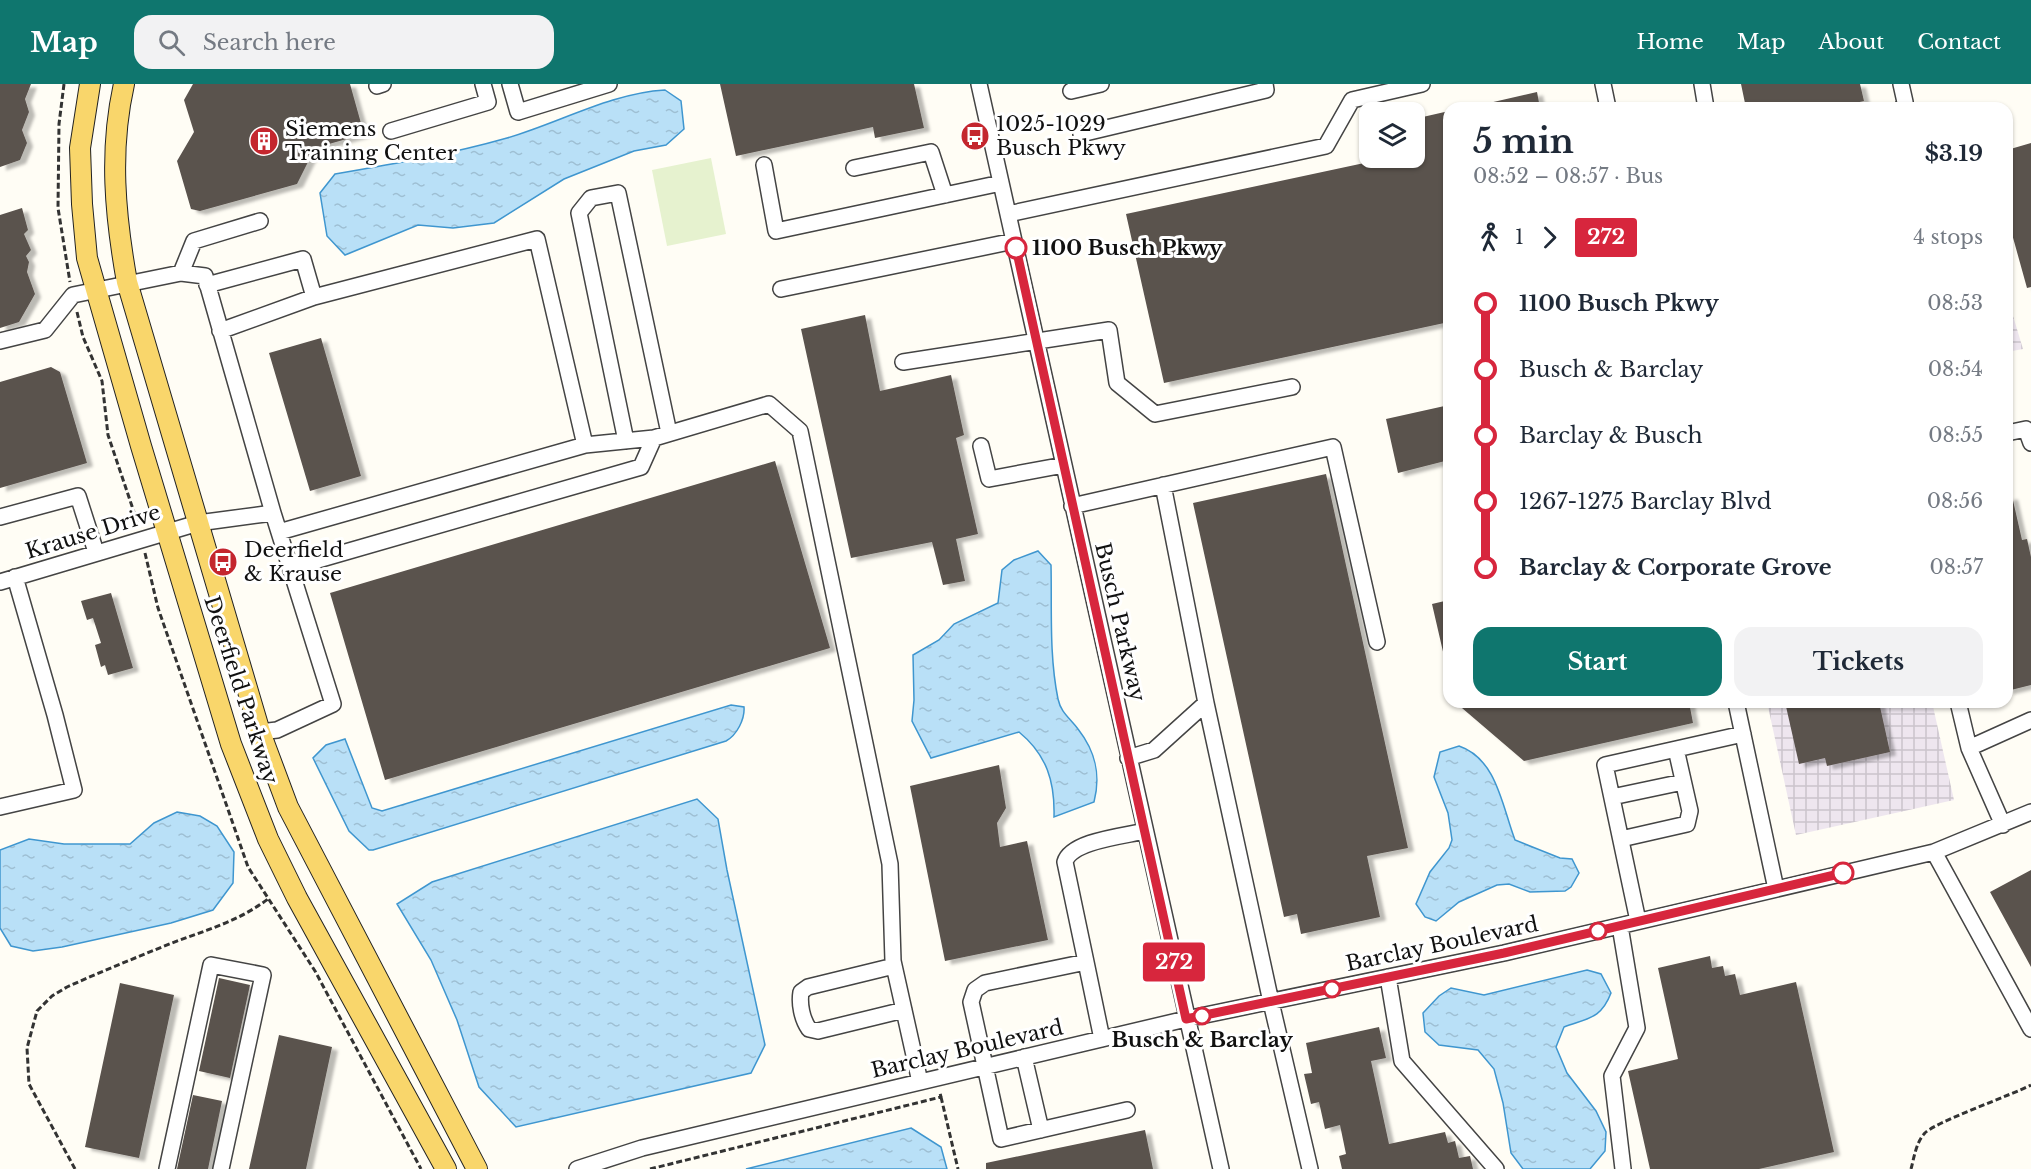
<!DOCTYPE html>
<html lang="en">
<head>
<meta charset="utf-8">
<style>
  :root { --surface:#fff; --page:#f2f2f3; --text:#1f2937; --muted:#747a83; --accent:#0f766e }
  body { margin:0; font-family:"Libre Baskerville",serif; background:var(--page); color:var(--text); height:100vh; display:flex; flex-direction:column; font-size:22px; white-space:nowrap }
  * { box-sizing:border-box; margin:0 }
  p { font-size:20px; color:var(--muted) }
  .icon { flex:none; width:33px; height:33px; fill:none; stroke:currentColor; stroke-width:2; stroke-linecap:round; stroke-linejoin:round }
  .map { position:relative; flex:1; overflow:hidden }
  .panel { position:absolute; left:1443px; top:18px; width:570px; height:606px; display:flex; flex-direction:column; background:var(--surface); border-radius:18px; box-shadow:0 2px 4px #0004 }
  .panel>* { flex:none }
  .badge { padding:0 12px; border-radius:4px; font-size:21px; line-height:39px }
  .fabs { position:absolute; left:1359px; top:18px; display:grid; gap:12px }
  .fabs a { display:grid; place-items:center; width:66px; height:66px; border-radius:12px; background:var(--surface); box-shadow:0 2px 4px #0004; font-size:30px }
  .map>.badge { position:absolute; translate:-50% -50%; box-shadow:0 0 0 3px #fff }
  .legs { display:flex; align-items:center; gap:9px; height:66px; padding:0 30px; font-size:20px }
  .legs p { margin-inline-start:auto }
  .summary { display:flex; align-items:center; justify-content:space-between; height:102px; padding:0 30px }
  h1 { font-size:33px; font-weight:800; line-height:45px }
  .action { display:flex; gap:12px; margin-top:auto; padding:12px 30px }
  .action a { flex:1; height:69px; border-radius:18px; background:var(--accent); color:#fff; font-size:24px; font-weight:800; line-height:69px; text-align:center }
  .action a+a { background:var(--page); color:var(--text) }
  ul { padding:0 30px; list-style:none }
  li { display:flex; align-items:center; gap:21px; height:66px; font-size:22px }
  li i { display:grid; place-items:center; width:9px; height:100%; margin:0 8px; background:currentColor }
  li i::after { content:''; width:15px; height:15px; margin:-8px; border:4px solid; border-radius:50%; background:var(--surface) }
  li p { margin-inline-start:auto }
  li:first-child i { background:linear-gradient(#0000 50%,currentColor 0) }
  li:last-child i { background:linear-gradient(currentColor 50%,#0000 0) }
  header { display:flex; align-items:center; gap:36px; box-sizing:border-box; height:84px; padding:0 30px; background:var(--accent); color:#fff }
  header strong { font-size:28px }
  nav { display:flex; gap:33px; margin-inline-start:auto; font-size:21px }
  .search { width:420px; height:54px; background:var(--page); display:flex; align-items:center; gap:15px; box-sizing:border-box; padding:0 21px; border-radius:18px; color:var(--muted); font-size:22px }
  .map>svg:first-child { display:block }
  .industrial { fill:url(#industrial-grid) }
  .pitch { fill:#e6f2cf }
  .water { fill:url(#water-ripples); stroke:#3f96cf; stroke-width:1.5 }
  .building { fill:#5a524d; filter:url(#shadow) }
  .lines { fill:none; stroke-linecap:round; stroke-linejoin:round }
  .minor-casing { stroke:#444; stroke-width:18 }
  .major-casing { stroke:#222; stroke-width:22 }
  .path { stroke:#333; stroke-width:3; stroke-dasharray:6 3; stroke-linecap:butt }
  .minor { stroke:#fff; stroke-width:15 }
  .major { stroke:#f9d66b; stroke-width:20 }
  .line-1-casing { stroke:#fff; stroke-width:14 }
  .line-1 { stroke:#d7263d; stroke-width:9 }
  .stop-1-dot { fill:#fff; stroke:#d7263d; stroke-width:3 }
  .labels { text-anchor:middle; stroke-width:6; stroke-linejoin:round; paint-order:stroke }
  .poi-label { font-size:21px; fill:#111; stroke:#fff; text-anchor:start }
  .stop-label { font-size:21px; font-weight:bold; fill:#111; stroke:#fff; text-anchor:start }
  .street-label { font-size:21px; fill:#111; stroke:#fff }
</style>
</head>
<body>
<header>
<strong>Map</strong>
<div class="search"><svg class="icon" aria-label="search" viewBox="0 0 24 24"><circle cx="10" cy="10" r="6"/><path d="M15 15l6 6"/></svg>Search here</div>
<nav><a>Home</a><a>Map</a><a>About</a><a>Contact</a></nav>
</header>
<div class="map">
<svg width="2031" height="1085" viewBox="0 0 2031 1085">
  <defs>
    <pattern id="industrial-grid" width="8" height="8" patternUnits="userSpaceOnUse" patternTransform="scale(1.5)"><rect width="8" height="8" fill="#eee6ef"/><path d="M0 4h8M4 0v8" fill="none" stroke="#cbc4cc"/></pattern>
    <pattern id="water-ripples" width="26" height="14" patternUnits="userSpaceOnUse" patternTransform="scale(1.5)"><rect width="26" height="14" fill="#b9e0f7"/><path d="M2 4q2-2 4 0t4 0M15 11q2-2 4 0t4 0" fill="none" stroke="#9ebfd3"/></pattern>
    <filter id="shadow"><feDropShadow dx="6" dy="3.5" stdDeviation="1.5" flood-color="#0004"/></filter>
  </defs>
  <rect width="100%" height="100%" fill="#fffdf5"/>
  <path class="industrial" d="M 2007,212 L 2023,265 L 2007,268 Z
    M 1767,618 L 1932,618 L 1954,716 L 1796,751 Z"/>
  <path class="pitch" d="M 711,74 L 726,150 L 667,162 L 652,86 Z"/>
  <path class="water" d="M 665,6 L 681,17 L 684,45 L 666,61 L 634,67 L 564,95 L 494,139 L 453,144 L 418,141 L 345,171 L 327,152 L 320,109 L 335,90 C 393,80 451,70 507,54 C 559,39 611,9 665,6 Z
    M 1038,467 L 1051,481 C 1052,525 1049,571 1058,615 C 1061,629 1070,634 1078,645 C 1096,668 1101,691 1094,718 L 1054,733 C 1055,698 1047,671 1019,648 L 931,674 L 912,637 L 914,616 L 913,571 L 939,556 L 954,540 L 998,519 L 1002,486 L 1014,476 Z
    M 731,621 L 744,623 C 745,635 737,651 726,657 L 373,766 L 369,766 L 349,747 L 313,674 L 326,661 L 345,655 L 372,724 L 382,727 Z
    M 1459,662 C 1497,675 1502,722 1515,756 L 1560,774 L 1572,775 L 1579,789 L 1571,803 L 1565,807 L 1530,808 L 1509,800 L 1497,801 L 1459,818 L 1436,837 L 1425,833 L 1416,820 L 1430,788 L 1449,764 L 1452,756 L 1448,729 L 1434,693 L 1440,668 Z
    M 697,715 L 718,735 L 727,786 L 765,961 L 751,989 L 516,1043 L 479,1003 L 457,936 L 431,876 L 397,820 L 432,798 Z
    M 177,728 L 200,732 L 217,742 L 234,768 L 233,799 L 213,826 L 171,839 L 62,863 L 33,867 L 11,862 L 0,844 L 0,766 L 29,755 L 64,760 L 130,760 L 154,739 Z
    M 1587,886 L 1601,890 L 1611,909 C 1601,935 1588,934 1564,943 L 1556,963 L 1567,989 L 1596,1027 L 1606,1048 L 1605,1067 L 1590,1085 L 1523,1085 L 1511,1069 L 1503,1019 L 1494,985 L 1478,966 L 1439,961 L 1425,948 L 1423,929 L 1439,912 L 1451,904 L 1484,911 Z
    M 911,1044 L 941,1063 L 947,1085 L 746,1085 Z"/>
  <path class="building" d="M 0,0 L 31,0 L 25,15 L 29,28 L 22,46 L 27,59 L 20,76 L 0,83 Z
    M 193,0 L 350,0 L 364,50 L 315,64 L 297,100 L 200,127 L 191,125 L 177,77 L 194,48 L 184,16 Z
    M 720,0 L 914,0 L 924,44 L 875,54 L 873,43 L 736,72 Z
    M 1741,0 L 1860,0 L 1864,17 L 1833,24 L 1746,24 Z
    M 1537,8 L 1540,24 L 1489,24 L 1489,19 Z
    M 1449,27 L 1449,238 L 1164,299 L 1126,130 L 1369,78 L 1368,74 L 1414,74 L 1414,35 Z
    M 2031,59 L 2031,203 L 2027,204 L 2007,132 L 2007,66 Z
    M 22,124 L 28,146 L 24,150 L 31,166 L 26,172 L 29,178 L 27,188 L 35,210 L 19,238 L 0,244 L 0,131 Z
    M 865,231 L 880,307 L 951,291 L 964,351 L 956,354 L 978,450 L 956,455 L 965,497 L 943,501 L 932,458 L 851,474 L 801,245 Z
    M 321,254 L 361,392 L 310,407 L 269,269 Z
    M 51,283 L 60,288 L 87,379 L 0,404 L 0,298 Z
    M 1449,321 L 1449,376 L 1398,389 L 1386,335 Z
    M 775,377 L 830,564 L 385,696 L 330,509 Z
    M 1326,390 L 1408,764 L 1367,772 L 1380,833 L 1301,850 L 1297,830 L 1284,833 L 1193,419 Z
    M 2012,412 L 2022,456 L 2027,455 L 2031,473 L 2031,601 L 2007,607 L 2007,413 Z
    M 111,509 L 133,584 L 108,591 L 105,581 L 101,583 L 95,561 L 101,559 L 93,534 L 87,536 L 81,517 Z
    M 1449,516 L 1449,571 L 1444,572 L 1432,520 Z
    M 1455,618 L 1689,618 L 1693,639 L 1524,677 Z
    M 1785,618 L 1879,618 L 1890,668 L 1827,682 L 1825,674 L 1799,680 Z
    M 999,681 L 1006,724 L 997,739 L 1000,763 L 1027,757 L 1048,856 L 945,877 L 910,702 Z
    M 2031,786 L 2031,883 L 1990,808 Z
    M 1710,872 L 1712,884 L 1723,882 L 1725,892 L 1735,890 L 1740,911 L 1796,898 L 1834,1068 L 1759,1085 L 1650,1085 L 1628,987 L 1678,975 L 1658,884 Z
    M 219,894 L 250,901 L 230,994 L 199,987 Z
    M 120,899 L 174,911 L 139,1074 L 85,1063 Z
    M 1379,943 L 1386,974 L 1371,977 L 1389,1060 L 1445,1048 L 1448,1059 L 1455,1057 L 1459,1074 L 1470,1072 L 1473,1085 L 1342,1085 L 1339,1072 L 1346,1070 L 1340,1041 L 1325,1045 L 1319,1018 L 1311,1020 L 1304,990 L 1312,989 L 1306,959 Z
    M 279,951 L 332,963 L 306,1085 L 249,1085 Z
    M 193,1011 L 222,1017 L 208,1085 L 177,1085 Z
    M 1145,1046 L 1153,1085 L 986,1085 L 986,1079 Z"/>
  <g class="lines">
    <g class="minor-casing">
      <path id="minor" d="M 510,0 L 518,28 L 609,0
        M 979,0 L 1221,1085
        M 1603,0 L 1608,24
        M 1702,0 L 1706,24
        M 1901,0 L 1905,18 L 1902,24
        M 377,2 L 383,0
        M 1071,7 L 1101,0
        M 391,47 L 488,18 L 483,0
        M 1081,50 L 1266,6 L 1265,0
        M 764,81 L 776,147 L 1001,99
        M 854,84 L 931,68 L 945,111
        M 1008,130 L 1326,62 L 1352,16 L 1422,0
        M 181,189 L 194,157 L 260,137
        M 207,201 L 303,175 L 314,213 L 220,247
        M 781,205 L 1014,157
        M 0,257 L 45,246 L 73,211 L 181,189 L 205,192 L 273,429
        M 903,278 L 1109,246 L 1117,299 L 1155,330 L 1292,303
        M 2007,349 L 2026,345 L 2031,359
        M 626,357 L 579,129 L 591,114 L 618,109 L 669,349
        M 585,361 L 654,354
        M 981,362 L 989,395 L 1064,381
        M 1072,422 L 1333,363 L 1377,558
        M 0,433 L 78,412 L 96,468
        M 279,448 L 585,361 L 537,155 L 314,213
        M 290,484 L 641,383 L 654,354 L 769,320 L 800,347 L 890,780 L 893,877 L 920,998
        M 0,498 L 198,439 L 273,429 L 333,620 L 277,646 L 260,648
        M 1736,618 L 1776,805
        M 1958,618 L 1969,664 L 2003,741
        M 1206,619 L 1271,918 L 1310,1085
        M 1969,664 L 2031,636
        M 1128,674 L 1154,666 L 1206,619 L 1163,401
        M 1612,713 L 1683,698
        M 0,723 L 74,706 L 55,631 L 15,493
        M 1621,755 L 1687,740 L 1690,727 L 1676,665
        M 1934,768 L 2031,945
        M 1638,837 L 1605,681 L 1743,650
        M 1620,842 L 1637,944 L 1612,992 L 1623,1085
        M 1086,878 L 1102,955
        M 894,882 L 808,903 L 801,908 C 799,920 802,935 809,945 L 818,947 L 904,926
        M 1388,893 L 1402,977 L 1496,1085
        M 1024,973 L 1041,1046
        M 1127,1026 L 1001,1055 L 971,918 L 975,906 L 985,899 L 1086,878 L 1065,778 C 1071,757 1124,752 1145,747
        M 167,1085 L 211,881 L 263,891 L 221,1085
        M 577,1085 L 642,1064 L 1186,935 L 1504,869 L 1934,768 L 2031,728"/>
    </g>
    <g class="major-casing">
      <path id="major" d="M 90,0 L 80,64 L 82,120 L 87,174 L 141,362 L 231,660 L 268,755 L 297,814 L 446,1085
        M 124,0 C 109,67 115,131 127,198 L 260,648 L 288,723 L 477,1085"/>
    </g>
    <path class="path" d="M 64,0 L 59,40 L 58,124 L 70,198
      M 77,228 L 83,253 L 102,297 L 108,351 L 139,443
      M 145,469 L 158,524 L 248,783 L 315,887 L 421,1085
      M 941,1013 L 958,1085
      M 75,1085 L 29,1000 L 27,964 L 37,927 L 52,912 L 67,903 C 98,889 130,876 162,863 C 198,848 235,840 268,815
      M 650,1085 L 941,1013 L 940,1009
      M 1911,1085 C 1914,1074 1916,1059 1924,1050 C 1932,1039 2012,1011 2031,1001"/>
    <use href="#minor" class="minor"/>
    <use href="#major" class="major"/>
  </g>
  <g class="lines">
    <g class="line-1-casing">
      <path id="line-1" d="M 1016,164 L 1186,935 L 1504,869 L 1843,789"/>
    </g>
    <use href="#line-1" class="line-1"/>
  </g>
  <defs>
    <g id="bus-disc" transform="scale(1.5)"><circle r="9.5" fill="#c4262e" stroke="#fff"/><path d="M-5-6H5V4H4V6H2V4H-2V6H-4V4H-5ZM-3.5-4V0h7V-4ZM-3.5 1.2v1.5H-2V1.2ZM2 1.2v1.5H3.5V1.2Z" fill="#fff"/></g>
    <g id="building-disc" transform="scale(1.5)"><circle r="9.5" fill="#c4262e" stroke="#fff"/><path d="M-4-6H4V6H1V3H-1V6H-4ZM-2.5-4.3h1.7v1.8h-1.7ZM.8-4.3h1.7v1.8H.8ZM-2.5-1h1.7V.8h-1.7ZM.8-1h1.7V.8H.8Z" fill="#fff"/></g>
  </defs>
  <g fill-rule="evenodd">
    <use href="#bus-disc" x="975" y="52"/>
    <use href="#building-disc" x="264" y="57"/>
    <use href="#bus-disc" x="223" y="478"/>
  </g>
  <g class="stop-1-dot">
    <circle cx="1016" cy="164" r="10"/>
    <circle cx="1843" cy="789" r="10"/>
    <circle cx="1598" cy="847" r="8"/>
    <circle cx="1332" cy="905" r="8"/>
    <circle cx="1202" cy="932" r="8"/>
  </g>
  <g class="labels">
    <g class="poi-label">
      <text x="996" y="47">1025-1029<tspan x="996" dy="24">Busch Pkwy</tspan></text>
      <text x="285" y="52">Siemens<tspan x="285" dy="24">Training Center</tspan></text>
      <text x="244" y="473">Deerfield<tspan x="244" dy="24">&amp; Krause</tspan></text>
    </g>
    <g class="stop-label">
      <text x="1032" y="171">1100 Busch Pkwy</text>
      <text x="1202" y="963" text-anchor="middle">Busch &amp; Barclay</text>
    </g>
    <g class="street-label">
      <text transform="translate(93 448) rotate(-17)" y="7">Krause Drive</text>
      <text transform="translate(1120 538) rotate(77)" y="7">Busch Parkway</text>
      <text transform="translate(241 606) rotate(72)" y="7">Deerfield Parkway</text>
      <text transform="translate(1442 860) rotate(-12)" y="7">Barclay Boulevard</text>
      <text transform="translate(967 965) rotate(-13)" y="7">Barclay Boulevard</text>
    </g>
  </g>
</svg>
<div class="fabs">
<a><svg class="icon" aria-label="layers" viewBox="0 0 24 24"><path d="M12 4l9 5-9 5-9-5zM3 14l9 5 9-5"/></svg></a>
</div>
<b class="badge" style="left:1174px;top:878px;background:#d7263d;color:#fff">272</b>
<section class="panel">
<div class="summary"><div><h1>5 min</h1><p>08:52 – 08:57 · Bus</p></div><b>$3.19</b></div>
<div class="legs"><svg class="icon" aria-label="walk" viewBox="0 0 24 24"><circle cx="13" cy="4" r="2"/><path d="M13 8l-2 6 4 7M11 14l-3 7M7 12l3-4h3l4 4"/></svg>1<svg class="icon" aria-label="forward" viewBox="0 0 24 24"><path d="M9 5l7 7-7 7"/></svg><b class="badge" style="background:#d7263d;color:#fff">272</b><p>4 stops</p></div>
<ul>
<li><i style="color:#d7263d"></i><b>1100 Busch Pkwy</b><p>08:53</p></li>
<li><i style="color:#d7263d"></i><span>Busch &amp; Barclay</span><p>08:54</p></li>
<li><i style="color:#d7263d"></i><span>Barclay &amp; Busch</span><p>08:55</p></li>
<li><i style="color:#d7263d"></i><span>1267-1275 Barclay Blvd</span><p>08:56</p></li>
<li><i style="color:#d7263d"></i><b>Barclay &amp; Corporate Grove</b><p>08:57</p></li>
</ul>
<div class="action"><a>Start</a><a>Tickets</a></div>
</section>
</div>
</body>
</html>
